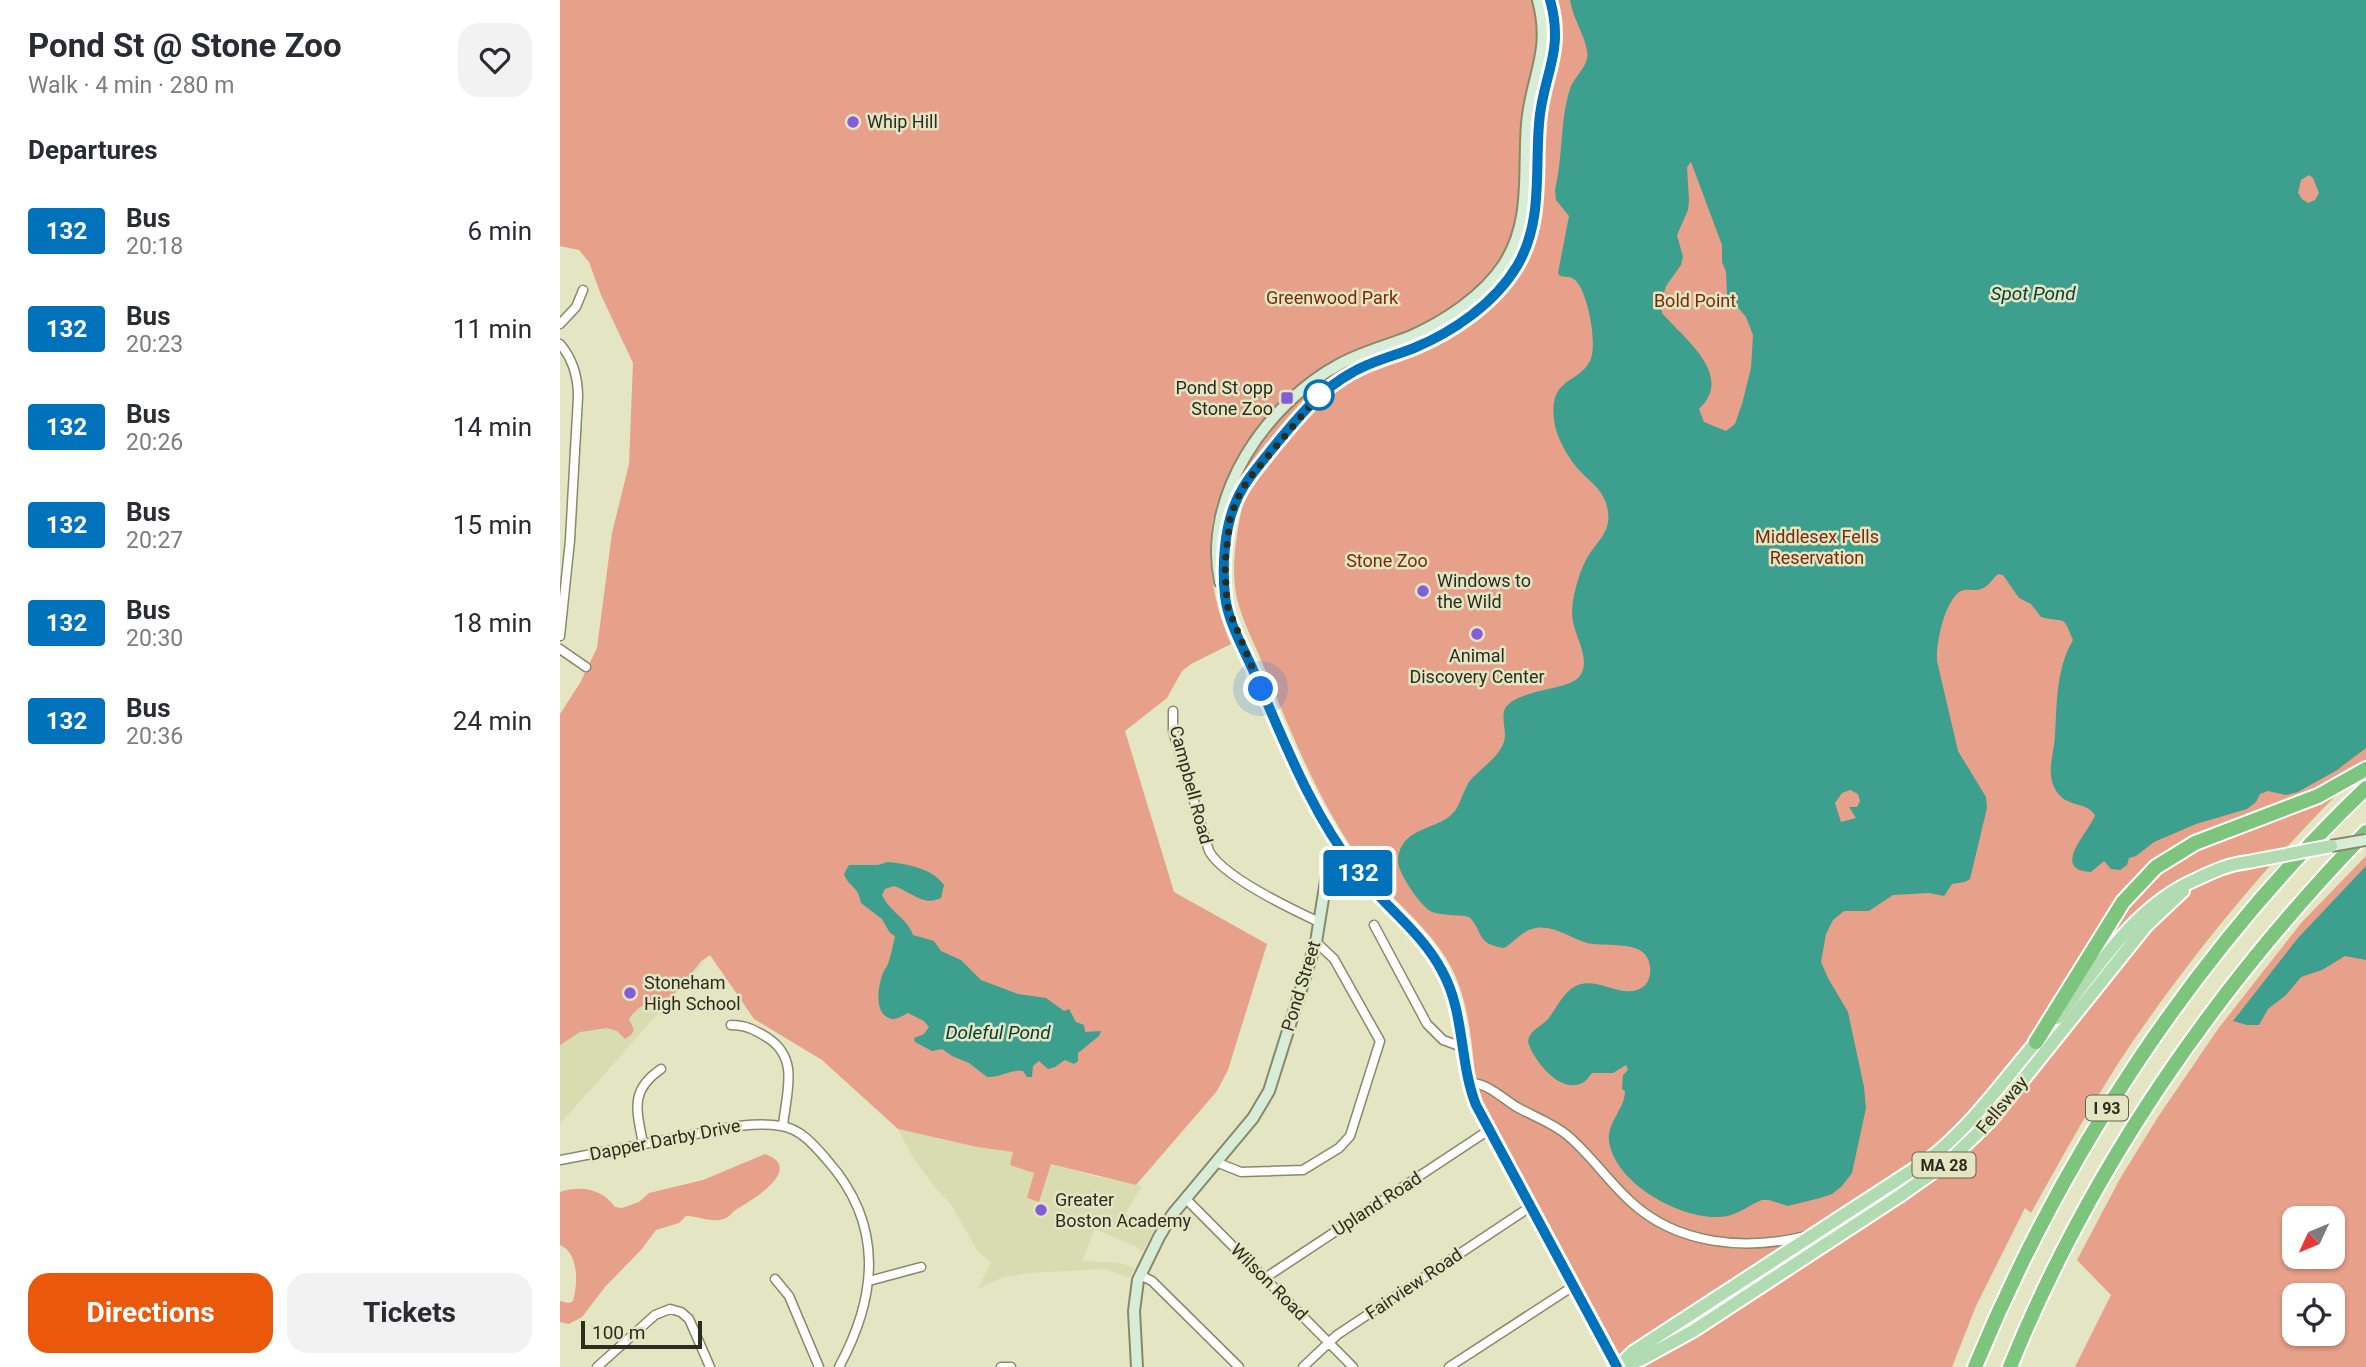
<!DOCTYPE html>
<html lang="en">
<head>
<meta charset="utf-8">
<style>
  :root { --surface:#fff; --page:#f2f2f3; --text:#2b2b33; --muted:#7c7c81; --accent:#ea580c }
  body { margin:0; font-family:Roboto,sans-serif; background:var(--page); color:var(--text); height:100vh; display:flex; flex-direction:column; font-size:26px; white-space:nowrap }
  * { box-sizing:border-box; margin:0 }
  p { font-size:23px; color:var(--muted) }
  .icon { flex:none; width:38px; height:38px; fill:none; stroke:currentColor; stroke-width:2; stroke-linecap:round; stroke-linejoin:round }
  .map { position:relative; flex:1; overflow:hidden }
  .panel { display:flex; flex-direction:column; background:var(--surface); width:560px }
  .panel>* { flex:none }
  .badge { padding:0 14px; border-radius:5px; font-size:24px; line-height:46px }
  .needle { width:46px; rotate:226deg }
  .controls { position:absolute; left:1722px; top:1206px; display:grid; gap:14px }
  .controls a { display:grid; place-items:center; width:63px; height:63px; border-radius:14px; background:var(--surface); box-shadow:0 2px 5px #0004; font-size:35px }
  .scale { position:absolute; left:21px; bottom:18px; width:121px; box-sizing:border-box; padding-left:7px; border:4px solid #2c2c1f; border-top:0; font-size:19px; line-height:24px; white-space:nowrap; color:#2c2c1f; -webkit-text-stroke:5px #e4e5c2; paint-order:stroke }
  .you { position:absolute; width:35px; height:35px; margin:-18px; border:5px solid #fff; border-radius:50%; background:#1a73e8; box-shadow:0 0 0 10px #1a73e833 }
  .map>.badge { position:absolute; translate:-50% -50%; box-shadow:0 0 0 4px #fff }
  h2 { padding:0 28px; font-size:26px; line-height:63px }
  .round { display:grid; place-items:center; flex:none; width:74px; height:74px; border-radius:21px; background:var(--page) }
  .overview { display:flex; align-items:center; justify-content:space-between; height:119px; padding:0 28px }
  h1 { font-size:33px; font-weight:700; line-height:52px }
  .primary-button { display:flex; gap:14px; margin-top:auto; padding:14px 28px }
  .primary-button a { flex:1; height:80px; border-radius:21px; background:var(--accent); color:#fff; font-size:28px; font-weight:700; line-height:80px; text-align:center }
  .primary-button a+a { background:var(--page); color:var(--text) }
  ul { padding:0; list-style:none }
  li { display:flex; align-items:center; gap:21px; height:98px; padding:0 28px }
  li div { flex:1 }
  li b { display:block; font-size:26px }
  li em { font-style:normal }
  li .badge { min-width:77px; font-weight:700; text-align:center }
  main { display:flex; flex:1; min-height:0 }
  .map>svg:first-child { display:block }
  .built { fill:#d9dbb1 }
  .green { fill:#e7a089; fill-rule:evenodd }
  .water { fill:#3d9f8d; fill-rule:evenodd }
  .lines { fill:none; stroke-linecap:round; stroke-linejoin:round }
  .street-casing { stroke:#888968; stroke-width:11 }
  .secondary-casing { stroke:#888968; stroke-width:14 }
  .primary-casing { stroke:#fff; stroke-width:16 }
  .highway-casing { stroke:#fff; stroke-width:18 }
  .street { stroke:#fff; stroke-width:8 }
  .secondary { stroke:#d8edd8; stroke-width:10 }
  .primary { stroke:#b1dcb1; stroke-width:12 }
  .highway { stroke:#7dc47d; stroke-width:14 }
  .secondary-bridge-casing { stroke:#888968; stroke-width:14; stroke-linecap:butt }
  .primary-bridge-casing { stroke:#fff; stroke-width:16; stroke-linecap:butt }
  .secondary-bridge { stroke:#d8edd8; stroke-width:10 }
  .primary-bridge { stroke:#b1dcb1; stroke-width:12 }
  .line-casing { stroke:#fff; stroke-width:16 }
  .line { stroke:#0072bc; stroke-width:10 }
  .walk { stroke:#2c2c1f; stroke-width:7; stroke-dasharray:0 12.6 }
  .poi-dot { fill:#845ed9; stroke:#e4e5c2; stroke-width:2.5 }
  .stop-dot { fill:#fff; stroke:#0072bc; stroke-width:3.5 }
  .labels { text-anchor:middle; stroke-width:5; stroke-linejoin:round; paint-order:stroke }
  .shield { fill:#e4e5c2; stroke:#636450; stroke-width:2 }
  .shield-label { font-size:16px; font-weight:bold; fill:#2c2c1f }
  .poi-label { font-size:18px; fill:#2c2c1f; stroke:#e4e5c2; text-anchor:start }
  .park-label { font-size:18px; fill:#7a2a0a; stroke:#e4e5c2 }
  .street-label { font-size:18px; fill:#2c2c1f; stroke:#e4e5c2 }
  .water-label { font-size:19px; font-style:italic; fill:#034037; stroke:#e4e5c2 }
</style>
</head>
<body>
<main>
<section class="panel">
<div class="overview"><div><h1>Pond St @ Stone Zoo</h1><p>Walk · 4 min · 280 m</p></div><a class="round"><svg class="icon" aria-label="heart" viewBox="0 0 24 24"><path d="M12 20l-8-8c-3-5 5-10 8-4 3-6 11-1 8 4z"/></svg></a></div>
<h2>Departures</h2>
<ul>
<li><span class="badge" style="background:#0072bc;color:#fff">132</span><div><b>Bus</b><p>20:18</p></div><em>6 min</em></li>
<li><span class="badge" style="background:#0072bc;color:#fff">132</span><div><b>Bus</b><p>20:23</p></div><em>11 min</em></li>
<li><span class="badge" style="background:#0072bc;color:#fff">132</span><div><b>Bus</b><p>20:26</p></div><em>14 min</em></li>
<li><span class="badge" style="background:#0072bc;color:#fff">132</span><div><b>Bus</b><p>20:27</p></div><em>15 min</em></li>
<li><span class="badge" style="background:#0072bc;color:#fff">132</span><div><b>Bus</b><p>20:30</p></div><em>18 min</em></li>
<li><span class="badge" style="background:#0072bc;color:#fff">132</span><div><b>Bus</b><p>20:36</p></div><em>24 min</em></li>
</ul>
<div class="primary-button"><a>Directions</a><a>Tickets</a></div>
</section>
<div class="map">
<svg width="1806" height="1367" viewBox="0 0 1806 1367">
  <rect width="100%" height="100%" fill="#e4e5c2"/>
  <path class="built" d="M 56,943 L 150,955 L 0,1124 L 0,1030 Z
    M 338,1129 L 417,1147 L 454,1152 L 534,1176 L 582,1186 L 565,1214 L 595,1228 L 582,1252 L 577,1247 L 535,1229 L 522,1261 L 561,1263 L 574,1268 L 570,1278 L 545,1269 L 469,1273 L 443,1277 L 418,1289 L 431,1262 L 418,1252 L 392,1206 L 373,1185 L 352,1156 Z"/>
  <path class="green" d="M 0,0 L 1806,0 L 1806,766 C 1717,851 1638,946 1569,1047 C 1533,1101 1502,1157 1471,1213 L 1465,1208 L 1416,1306 L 1392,1367 L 1067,1367 L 1053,1348 L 1035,1316 L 921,1102 C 915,1086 915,1071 913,1055 C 910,1025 905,994 891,967 C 871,928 832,901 805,866 C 761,809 729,728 702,662 C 692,638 678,613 675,587 C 672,560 677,533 682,507 L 653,518 C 646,563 653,602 671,644 L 631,664 L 622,671 L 607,698 L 565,731 L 614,892 L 707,944 L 668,1070 L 657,1091 L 576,1185 L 491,1164 L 479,1202 L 467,1198 L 474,1173 L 450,1165 L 453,1152 L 417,1147 L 338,1129 L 262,1060 L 194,1019 L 150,955 L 141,961 L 119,989 L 102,1003 C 87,1002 78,1006 69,1019 L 74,1030 L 71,1035 L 65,1039 L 57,1031 L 47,1028 L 20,1032 L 0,1045 L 0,714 L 20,683 L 37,648 L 52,533 L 69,464 L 73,363 L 41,295 L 29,262 L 19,250 L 0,246 Z
    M 1806,856 L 1806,1367 L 1515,1367 L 1551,1295 L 1517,1260 L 1561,1177 L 1598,1117 L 1658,1029 L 1742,922 ZM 1734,1218 L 1773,1218 L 1773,1256 L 1734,1256 ZM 1734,1295 L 1773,1295 L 1773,1334 L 1734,1334 Z
    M 205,1154 C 245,1168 193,1200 177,1209 C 172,1212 170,1217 164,1219 C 151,1223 138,1216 126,1216 L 119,1223 L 96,1230 L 81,1250 L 45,1287 L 22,1317 L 9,1324 L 0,1322 L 0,1301 L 9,1303 L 13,1301 C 18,1284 19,1253 0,1245 L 0,1192 C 20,1185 43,1189 55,1207 L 62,1208 L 79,1202 L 89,1193 L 143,1180 Z"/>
  <path class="water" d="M 1010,0 L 1806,0 L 1806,748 L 1777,770 L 1738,792 L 1726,795 L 1708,791 L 1700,794 L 1696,802 L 1687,809 L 1636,824 L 1594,842 L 1576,856 L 1569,858 L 1567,865 L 1560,870 L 1551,869 L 1544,861 L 1531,872 C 1489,870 1530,831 1535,815 C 1525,800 1506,809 1495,789 C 1486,772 1494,754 1495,736 C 1497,703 1496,669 1513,640 C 1502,612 1505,624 1481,617 L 1471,604 L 1459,598 L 1443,575 L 1438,574 C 1432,579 1428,587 1421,589 C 1414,592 1406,587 1399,592 C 1384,604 1376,643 1377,661 L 1398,751 L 1426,797 L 1427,808 L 1410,879 L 1405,882 L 1392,884 L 1384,896 L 1369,893 L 1333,895 L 1309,911 L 1284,911 L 1273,920 L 1266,934 L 1261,962 L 1268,978 L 1288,1012 L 1304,1087 L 1306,1108 L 1292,1173 L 1281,1187 L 1272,1194 L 1260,1198 L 1228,1206 L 1209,1200 L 1202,1200 C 1191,1204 1180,1213 1168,1216 C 1127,1224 1055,1185 1049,1141 C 1047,1122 1065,1109 1065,1091 L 1062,1089 L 1063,1075 L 1068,1070 L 1066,1065 L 1053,1073 L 1032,1073 C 1029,1076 1027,1080 1024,1082 C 1001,1096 974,1061 968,1042 C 970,1029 980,1028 988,1019 C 996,1009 1001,997 1011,989 C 1034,971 1061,1002 1083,987 C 1089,983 1091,974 1090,967 C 1088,938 1047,948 1027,943 C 1010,938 994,925 976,928 C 962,930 955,942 944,948 C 915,944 924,931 909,917 C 897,914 883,916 872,912 C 861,907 837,872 838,860 C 841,823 885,832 898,806 C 902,798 904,790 909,782 C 920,768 937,760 944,742 C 948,729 937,712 950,703 C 968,689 1009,689 1019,677 C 1031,663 1018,641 1014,626 C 1011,616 1012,605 1014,595 C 1017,583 1020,571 1026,560 C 1037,539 1055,532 1046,503 C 1041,488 1030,482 1020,471 C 1008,458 996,437 994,420 C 989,377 1017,385 1030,361 C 1038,346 1028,291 1015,280 C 1011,276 1005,277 1000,276 L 998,273 L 1009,216 L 996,200 L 995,190 C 1003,158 1000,119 1010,89 C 1014,76 1030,66 1027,51 C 1024,33 1013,19 1010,0 ZM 1131,162 L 1162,245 L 1162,262 L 1166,272 L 1167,294 L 1186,317 L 1193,335 L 1191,368 L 1182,404 L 1175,424 L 1166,431 L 1144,422 L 1139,409 C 1175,375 1124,339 1102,313 L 1102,300 L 1106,286 L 1121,265 L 1123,257 L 1117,235 L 1128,210 L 1129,200 L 1127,167 ZM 1749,175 L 1753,178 L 1759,193 L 1755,200 L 1748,203 L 1742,199 L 1738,193 L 1741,180 ZM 1290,790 L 1298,794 L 1300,801 L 1297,807 L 1289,807 L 1296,818 L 1281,822 L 1275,803 L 1282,793 Z
    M 328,862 C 347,864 372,868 384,885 L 381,898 C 363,907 350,891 334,886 L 325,889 L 322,895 C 330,912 348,919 353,935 L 374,941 L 381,951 L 401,960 L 421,980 L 458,994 L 486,998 L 504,1011 L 509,1009 L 516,1022 L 524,1025 L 525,1032 L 541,1031 L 539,1036 L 518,1053 L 518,1061 L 514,1064 L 505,1060 L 495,1067 L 488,1069 L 479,1061 L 473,1066 L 472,1077 L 467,1077 L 463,1071 C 451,1069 440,1078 427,1077 L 409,1063 L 392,1056 L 382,1049 L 372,1051 L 355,1042 L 354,1038 L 364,1034 L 369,1027 L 364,1021 L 348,1013 C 344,1015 336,1020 332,1019 C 313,1015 318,986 323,973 C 324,970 327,967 328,964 C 331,955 333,945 335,936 L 330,933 L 322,919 L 301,903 C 298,885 289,888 284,874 L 289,865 L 318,865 Z
    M 1806,866 L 1806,960 L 1785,956 L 1762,970 L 1741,977 L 1726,995 L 1708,1009 L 1699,1025 L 1687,1025 L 1673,1021 L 1738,938 Z"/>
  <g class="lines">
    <g class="street-casing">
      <path id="street" d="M 0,324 L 16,307 L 23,290
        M 0,344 C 13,359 18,377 18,397 L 10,540 L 0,636
        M 0,649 L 26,667
        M 613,711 L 613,731 L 649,851 C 663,877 731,909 759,922
        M 814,925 L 867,1024 L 883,1040 L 902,1047
        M 171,1025 C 186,1025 195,1030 208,1038 C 240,1059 226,1093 223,1126
        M 909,1083 C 926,1082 941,1097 955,1106 C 972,1116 991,1122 1007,1135 C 1030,1154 1047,1180 1070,1201 C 1117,1245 1185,1251 1246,1236
        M 83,1144 C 77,1110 69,1091 101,1069
        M 0,1160 C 42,1152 84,1144 126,1136 C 157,1130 189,1121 221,1126 C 241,1129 254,1145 267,1160 C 324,1224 318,1295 279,1367
        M 656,1162 L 681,1172 L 743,1170 L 779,1148 L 790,1136 L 820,1041 L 774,959 L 756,942
        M 625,1198 L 793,1367
        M 580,1275 L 592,1281 L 679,1367
        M 705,1278 L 929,1130
        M 215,1279 L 229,1296 L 259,1367
        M 309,1281 L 361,1267
        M 37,1367 L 95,1315 L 110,1309 L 121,1312 L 129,1319 L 150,1367
        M 441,1367 L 451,1367
        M 743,1367 L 777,1335 L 970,1207
        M 889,1367 L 1012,1287"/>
    </g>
    <g class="secondary-casing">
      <path id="secondary" d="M 990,0 C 1005,53 982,76 979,124 C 975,172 982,222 957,266 C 935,303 893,332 854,348 C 834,356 812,361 793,372 C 758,391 736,420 712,449 C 698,466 683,483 675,504 C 664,530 662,568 665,596 C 668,622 683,647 693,670 C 723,738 750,811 796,870 C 822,905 862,932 882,971 C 905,1012 899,1062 916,1105 L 1057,1367
        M 660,582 C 642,496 707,403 780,364 C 802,352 826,346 849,337 C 884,322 923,296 944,264 C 972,220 963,172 967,124 C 971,75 992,53 978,0
        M 577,1367 L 574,1311 L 578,1280 L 599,1237 L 612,1215 L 693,1118 L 709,1091 L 756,942 L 768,868 L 772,862 L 783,853"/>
    </g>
    <g class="primary-casing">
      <path id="primary" d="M 1497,1018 C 1539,967 1574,906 1637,879 C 1654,871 1669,864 1688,862
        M 1062,1366 L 1082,1359 L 1133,1331 L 1341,1195 L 1389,1161 L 1431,1120 L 1586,926 L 1623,891
        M 1058,1367 L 1073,1352 L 1368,1160 C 1414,1124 1445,1078 1482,1035"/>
    </g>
    <g class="highway-casing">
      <path id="highway" d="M 1476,1042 L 1563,902 L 1596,867 L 1635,843 L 1758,796 L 1806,769
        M 1415,1367 C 1504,1151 1637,950 1806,788
        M 1450,1367 C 1531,1167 1656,987 1806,832"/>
    </g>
    <use href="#street" class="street"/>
    <use href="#secondary" class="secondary"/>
    <use href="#primary" class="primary"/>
    <use href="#highway" class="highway"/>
    <g class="secondary-bridge-casing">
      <path id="secondary-bridge" d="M 1771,846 L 1806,840"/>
    </g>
    <g class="primary-bridge-casing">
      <path id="primary-bridge" d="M 1688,862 L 1771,846"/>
    </g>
    <use href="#secondary-bridge" class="secondary-bridge"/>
    <use href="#primary-bridge" class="primary-bridge"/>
  </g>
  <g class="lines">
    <g class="line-casing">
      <path id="line" d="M 990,0 C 1005,53 982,76 979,124 C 975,172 983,222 957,266 C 935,303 893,332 854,348 C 834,356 812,361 793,372 C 758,391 736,420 712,449 C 698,467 683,483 675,504 C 664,530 662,568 665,596 C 668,622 683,647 693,670 C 723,738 750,811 796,870 C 823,905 862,932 882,971 C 905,1012 899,1062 916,1105 L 1057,1367"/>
    </g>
    <use href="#line" class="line"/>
    <path class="walk" d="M 701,689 L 667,605 L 665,563 L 670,519 L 677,499 L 688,480 L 759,395"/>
  </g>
  <g class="poi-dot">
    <circle cx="293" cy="122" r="7"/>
    <rect x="720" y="391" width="14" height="14" rx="3.5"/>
    <circle cx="863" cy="591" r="7"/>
    <circle cx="917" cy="634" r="7"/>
    <circle cx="70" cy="993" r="7"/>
    <circle cx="481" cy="1210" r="7"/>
  </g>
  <circle class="stop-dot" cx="759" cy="395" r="14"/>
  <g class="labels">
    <g class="shield">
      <rect x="1526" y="1095.5" width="42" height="25" rx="5"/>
      <rect x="1352.5" y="1152.5" width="63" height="25" rx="5"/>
    </g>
    <g class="shield-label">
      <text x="1547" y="1114">I 93</text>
      <text x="1384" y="1171">MA 28</text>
    </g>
    <g class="poi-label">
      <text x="307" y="128">Whip Hill</text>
      <text x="713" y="394" text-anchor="end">Pond St opp<tspan x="713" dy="21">Stone Zoo</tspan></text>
      <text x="877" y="587">Windows to<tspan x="877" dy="21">the Wild</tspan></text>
      <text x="917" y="662" text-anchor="middle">Animal<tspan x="917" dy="21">Discovery Center</tspan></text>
      <text x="84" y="989">Stoneham<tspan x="84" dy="21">High School</tspan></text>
      <text x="495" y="1206">Greater<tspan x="495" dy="21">Boston Academy</tspan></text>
    </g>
    <g class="park-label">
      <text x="772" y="304">Greenwood Park</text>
      <text x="1135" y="307">Bold Point</text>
      <text x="1257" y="543">Middlesex Fells<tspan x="1257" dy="21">Reservation</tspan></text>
      <text x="827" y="567">Stone Zoo</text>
    </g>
    <g class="street-label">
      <text transform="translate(631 785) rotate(75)" y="6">Campbell Road</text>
      <text transform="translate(741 986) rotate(-73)" y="6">Pond Street</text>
      <text transform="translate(1442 1105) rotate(-50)" y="6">Fellsway</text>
      <text transform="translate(105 1140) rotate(-11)" y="6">Dapper Darby Drive</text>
      <text transform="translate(817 1204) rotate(-33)" y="6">Upland Road</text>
      <text transform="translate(709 1282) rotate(45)" y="6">Wilson Road</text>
      <text transform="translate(854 1284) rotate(-34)" y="6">Fairview Road</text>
    </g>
    <g class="water-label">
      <text x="1473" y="300">Spot Pond</text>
      <text x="438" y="1039">Doleful Pond</text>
    </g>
  </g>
</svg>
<div class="controls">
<a><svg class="needle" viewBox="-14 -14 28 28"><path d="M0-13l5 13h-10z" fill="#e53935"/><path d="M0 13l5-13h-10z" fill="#7c7c81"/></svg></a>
<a><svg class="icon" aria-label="locate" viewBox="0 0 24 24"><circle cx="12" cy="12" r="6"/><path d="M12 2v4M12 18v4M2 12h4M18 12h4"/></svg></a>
</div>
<div class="scale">100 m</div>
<div class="you" style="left:701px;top:689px"></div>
<b class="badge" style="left:798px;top:873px;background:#0072bc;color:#fff">132</b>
</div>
</main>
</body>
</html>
